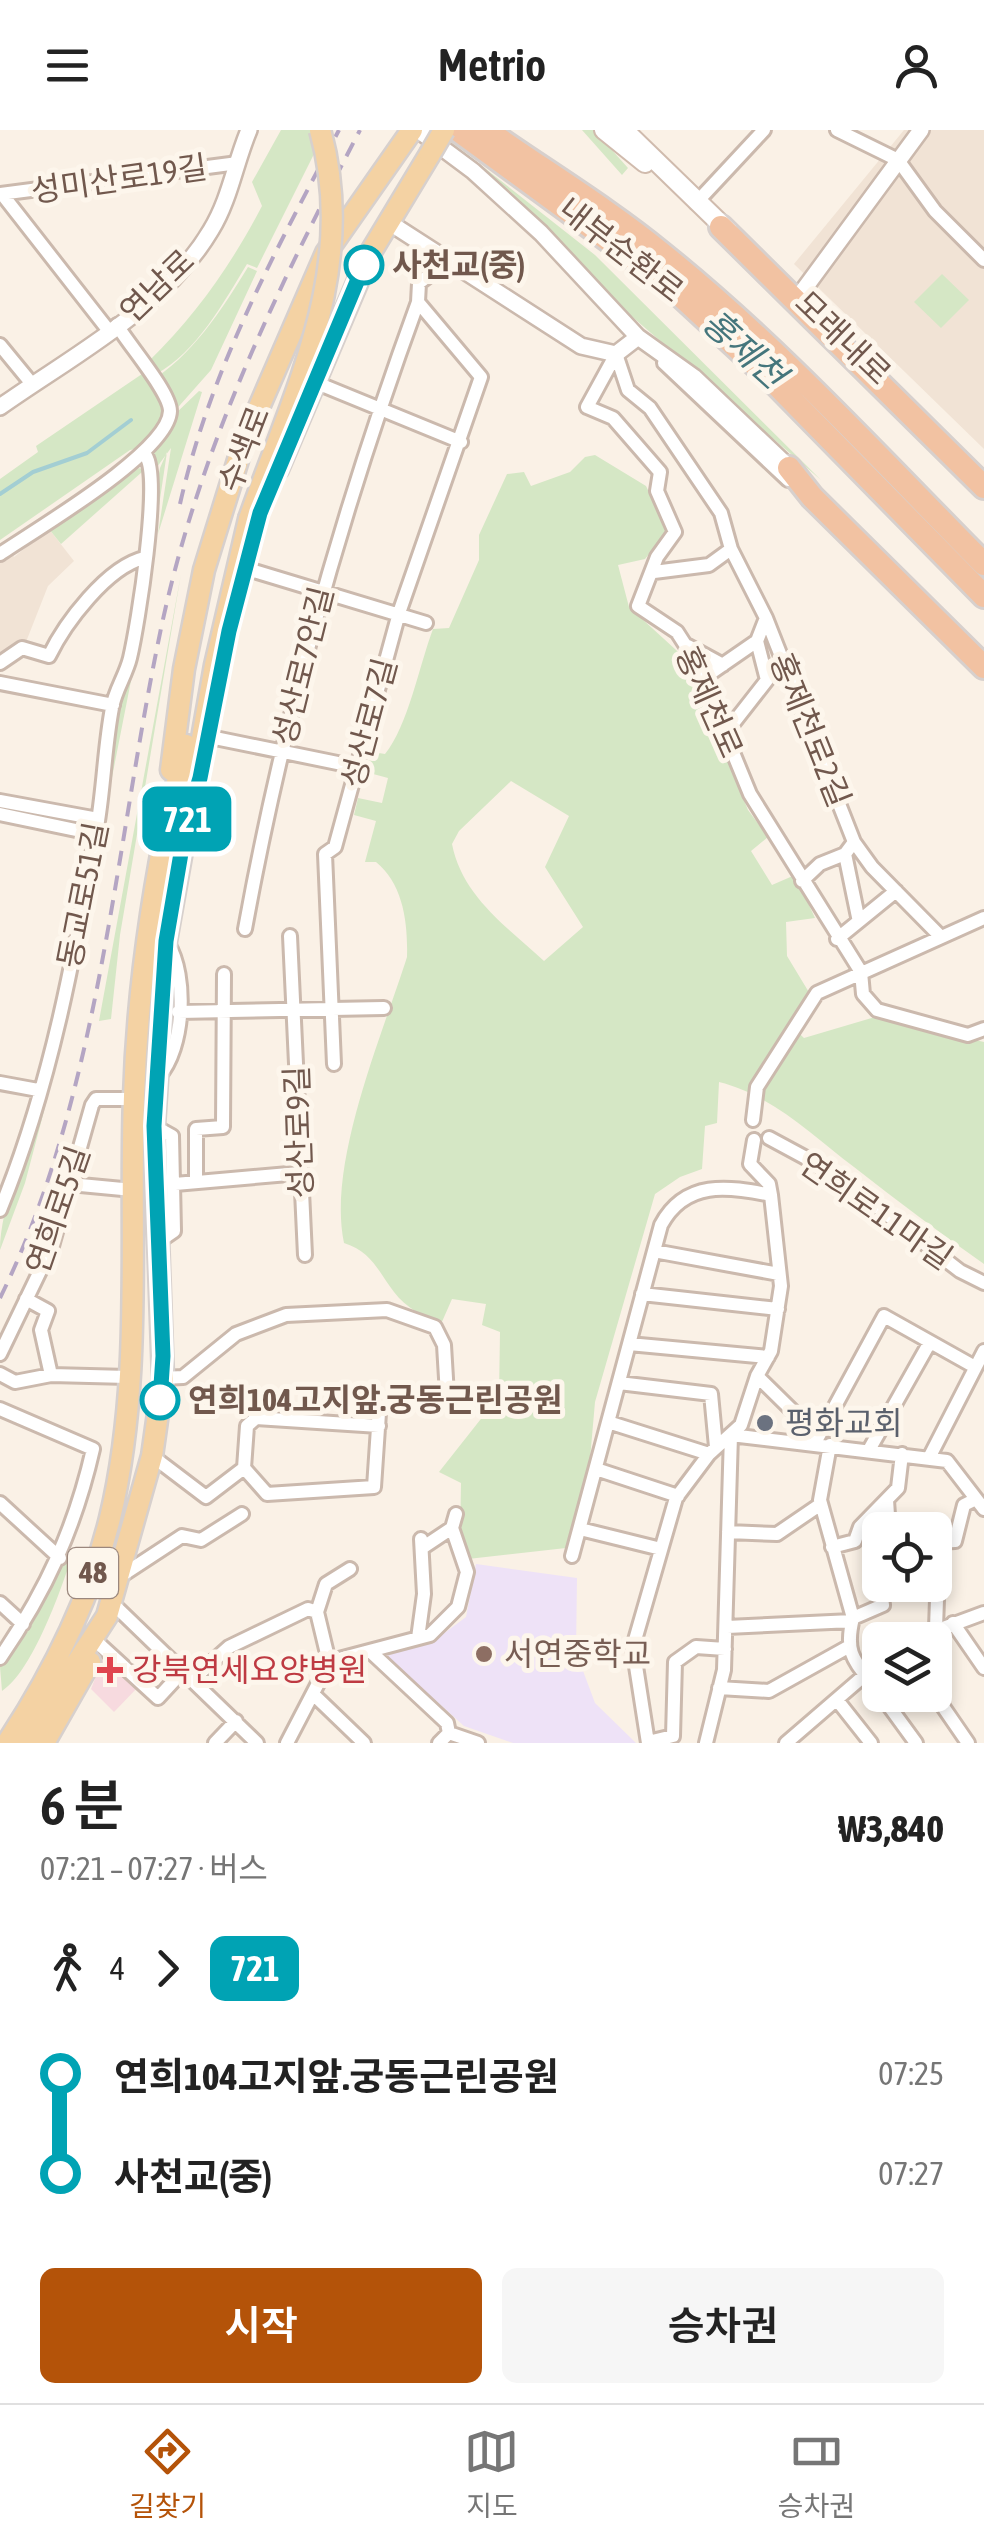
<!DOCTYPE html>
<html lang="ko">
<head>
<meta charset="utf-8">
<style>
  :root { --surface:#fff; --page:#f6f6f6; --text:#222; --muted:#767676; --line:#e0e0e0; --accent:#b45309 }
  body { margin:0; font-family:"Asap Condensed","Noto Sans KR",sans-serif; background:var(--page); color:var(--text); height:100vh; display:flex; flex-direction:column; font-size:38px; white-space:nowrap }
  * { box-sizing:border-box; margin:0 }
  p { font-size:32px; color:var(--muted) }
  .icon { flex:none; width:55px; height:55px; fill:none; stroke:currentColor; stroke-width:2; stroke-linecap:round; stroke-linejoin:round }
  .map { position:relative; height:1613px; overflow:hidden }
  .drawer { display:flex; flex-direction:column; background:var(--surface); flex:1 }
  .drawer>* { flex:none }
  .badge { padding:0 20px; border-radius:15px; font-size:35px; line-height:65px }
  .buttons { position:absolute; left:862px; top:1382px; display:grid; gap:20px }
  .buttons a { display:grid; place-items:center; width:90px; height:90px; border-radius:15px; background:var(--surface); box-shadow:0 5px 15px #0003; font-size:50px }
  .map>.badge { position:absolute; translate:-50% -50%; box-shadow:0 0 0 5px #fff }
  .legs { display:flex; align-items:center; gap:15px; height:110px; padding:0 40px; font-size:32px }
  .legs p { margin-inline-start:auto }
  .head { display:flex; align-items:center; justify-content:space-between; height:170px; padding:0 40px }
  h1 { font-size:55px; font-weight:600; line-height:75px }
  .button { display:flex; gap:20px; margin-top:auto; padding:20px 40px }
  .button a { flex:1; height:115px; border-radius:15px; background:var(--accent); color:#fff; font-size:40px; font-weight:600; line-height:115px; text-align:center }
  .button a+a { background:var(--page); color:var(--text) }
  ul { padding:0 40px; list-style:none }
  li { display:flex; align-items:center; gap:35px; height:100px; font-size:38px }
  li i { display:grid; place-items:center; width:15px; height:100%; margin:0 12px; background:currentColor }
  li i::after { content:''; width:25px; height:25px; margin:-12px; border:8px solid; border-radius:50%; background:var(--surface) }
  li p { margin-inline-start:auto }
  li:first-child i { background:linear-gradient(#0000 50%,currentColor 0) }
  li:last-child i { background:linear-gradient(currentColor 50%,#0000 0) }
  header { display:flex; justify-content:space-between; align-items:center; height:130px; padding:0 40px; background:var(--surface); font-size:45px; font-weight:600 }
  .tab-bar { display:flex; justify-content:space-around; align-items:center; height:140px; border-top:2px solid var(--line); background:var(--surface); font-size:28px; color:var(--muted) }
  .tab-bar a { display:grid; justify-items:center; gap:5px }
  .tab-bar .selected { color:var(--accent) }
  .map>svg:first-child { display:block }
  .residential { fill:#f1e3d5 }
  .education { fill:#eee2f7 }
  .medical { fill:#f7dadf }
  .green { fill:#d5e7c5; fill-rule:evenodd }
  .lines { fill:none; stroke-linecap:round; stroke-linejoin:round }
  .stream { stroke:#a3ced3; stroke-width:4 }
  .minor-casing { stroke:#cbb9ad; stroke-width:18 }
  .tertiary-casing { stroke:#cbb9ad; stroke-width:20 }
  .secondary-casing { stroke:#d0bbad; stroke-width:22 }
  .primary-casing { stroke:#d7d0cd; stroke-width:25 }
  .trunk-casing { stroke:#d7d0cd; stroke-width:28 }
  .minor { stroke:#fff; stroke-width:12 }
  .tertiary { stroke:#fff; stroke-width:15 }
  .secondary { stroke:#fff; stroke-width:18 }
  .primary { stroke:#f4d2a3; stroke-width:20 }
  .trunk { stroke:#f2c2a2; stroke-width:22 }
  .rail { stroke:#b4a5c3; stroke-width:4; stroke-dasharray:15 10; stroke-linecap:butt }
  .primary-bridge-casing { stroke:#d7d0cd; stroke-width:25; stroke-linecap:butt }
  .primary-bridge { stroke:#f4d2a3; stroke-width:20 }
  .line-1-casing { stroke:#fff; stroke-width:22 }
  .line-1 { stroke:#00a3b4; stroke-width:15 }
  .stop-1-dot { fill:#fff; stroke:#00a3b4; stroke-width:5 }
  .worship-dot { fill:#6b7280; stroke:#fdf6ec; stroke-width:4 }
  .education-dot { fill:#8d6e63; stroke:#fdf6ec; stroke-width:4 }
  .health-dot { fill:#e0444e; stroke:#fdf6ec; stroke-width:4 }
  .labels { text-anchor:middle; stroke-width:10; stroke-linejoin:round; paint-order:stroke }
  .shield { fill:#fdf6ec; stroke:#9b877d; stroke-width:2.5 }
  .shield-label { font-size:30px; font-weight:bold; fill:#71584d }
  .street-label { font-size:32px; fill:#71584d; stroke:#fdf6ec }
  .stop-label { font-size:32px; font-weight:bold; fill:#71584d; stroke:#fdf6ec; text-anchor:start }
  .worship-label { font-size:32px; fill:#5b616d; stroke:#fdf6ec; text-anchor:start }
  .education-label { font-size:32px; fill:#785e54; stroke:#fdf6ec; text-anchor:start }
  .health-label { font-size:32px; fill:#be3a42; stroke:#fdf6ec; text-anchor:start }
  .water-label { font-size:35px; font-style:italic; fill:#45767c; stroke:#fdf6ec }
</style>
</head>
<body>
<header><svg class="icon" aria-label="menu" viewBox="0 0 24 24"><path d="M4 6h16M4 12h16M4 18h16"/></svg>Metrio<svg class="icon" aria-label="person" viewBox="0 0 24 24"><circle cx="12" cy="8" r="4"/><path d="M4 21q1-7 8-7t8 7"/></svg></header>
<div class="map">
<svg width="984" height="1613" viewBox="0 0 984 1613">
  <rect width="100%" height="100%" fill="#faf1e6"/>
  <path class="residential" d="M 904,0 L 984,0 L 984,319 L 794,134 Z
    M 49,399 L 74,431 L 48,456 L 24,517 L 0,529 L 0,431 L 12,423 L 14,427 Z"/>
  <path class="education" d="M 476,1434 L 577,1448 L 576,1522 L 595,1573 L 636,1613 L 513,1613 L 464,1596 L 386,1526 L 435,1510 L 466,1487 Z"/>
  <path class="medical" d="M 105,1523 L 138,1557 L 114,1582 L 91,1559 Z"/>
  <path class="green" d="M 281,0 L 326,0 L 257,138 L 247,134 C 224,172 196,223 156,244 L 149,231 C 197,184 231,135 262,76 L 252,52 Z
    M 582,0 L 594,0 L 628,38 L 622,45 Z
    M 449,10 L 595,125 L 821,350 L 629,184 Z
    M 248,137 L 257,141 L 211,240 L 142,318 L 130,320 L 0,410 L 0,349 L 38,322 L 36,316 L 142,244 L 148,253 C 192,226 221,181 248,137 Z
    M 942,144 L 969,170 L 941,198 L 914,172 Z
    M 199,261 L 202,262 L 158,404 L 171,318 L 157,337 L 150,325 L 173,286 Z
    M 167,322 L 139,510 L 103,693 L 101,670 L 160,338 Z
    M 595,325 L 646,356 L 668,401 L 645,429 L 618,435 L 629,477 L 687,530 L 748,680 L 768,707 L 751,721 L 772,755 L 795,745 L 815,788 L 786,792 L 787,826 L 810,864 L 789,894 L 804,908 L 875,887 L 984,912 L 984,1134 C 940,1103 896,1070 854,1037 C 812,1005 772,965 719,952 L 717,993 L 705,996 L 702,1039 L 680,1047 L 655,1064 L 595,1272 L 590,1329 L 566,1418 L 468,1429 L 460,1412 L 461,1353 L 439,1342 L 499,1266 L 500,1202 L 482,1195 L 486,1174 L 452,1169 L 441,1194 C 424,1187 406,1178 394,1162 C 378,1141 372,1122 344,1113 C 327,1033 382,906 407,827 C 408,792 403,754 376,732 L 365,732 L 376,691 L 354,685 L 358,668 L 382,673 L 388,648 L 362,641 L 367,621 L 385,624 C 408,596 419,536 433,499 L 449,498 L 479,430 L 479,405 L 507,344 L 524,342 L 531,356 L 570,342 L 585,327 ZM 511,651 L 569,686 L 545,737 L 583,797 L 544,831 C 507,797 462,766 452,714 L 459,701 Z
    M 139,338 L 147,341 L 148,347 L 142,342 L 61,414 L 49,399 Z
    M 181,444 L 120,805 L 111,889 L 99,891 Z
    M 40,965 L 48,966 L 25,1053 L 0,1120 C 0,1077 28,1010 40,965 Z
    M 62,1432 L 69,1435 C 58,1468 31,1542 2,1561 L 0,1537 L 37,1484 Z"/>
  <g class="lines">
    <path class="stream" d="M 0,364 L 33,342 L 87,323 L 131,290"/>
    <g class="minor-casing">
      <path id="minor" d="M 837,0 L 898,30 L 935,81 L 984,130
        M 0,64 L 238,33
        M 2,64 L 109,201
        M 696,73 L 764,0
        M 0,215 L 32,254
        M 616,224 L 587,277 L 613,288 L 660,342 L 657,361 L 675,402 L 657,427 L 638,476 L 677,502 L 695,530 L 750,664 L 861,842 L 863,864 L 877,880 L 968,905 L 984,899
        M 616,224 L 628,260 L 650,278 L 721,383 L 731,419 L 766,488 L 854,712 L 872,737 L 940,806
        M 664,233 L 788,350
        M 312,251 L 461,312
        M 0,424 C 35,400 169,322 170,281 C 170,262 128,214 117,195
        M 244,438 L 426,493
        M 654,442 L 709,435 L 731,419
        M 688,516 L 723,535
        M 0,533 L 22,518 L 49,526 C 65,493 107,437 144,428
        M 702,549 L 757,511
        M 0,553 L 113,575
        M 724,605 L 767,550 L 757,511 L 766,488
        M 210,607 L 357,637
        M 0,671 L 98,689
        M 0,684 L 95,704
        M 854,712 L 845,724 L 858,787
        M 802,751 L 820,734 L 845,724
        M 245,799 C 284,584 343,377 418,172 L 419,153 L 448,131
        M 290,806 L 305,1125
        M 837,809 L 896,761
        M 178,882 L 384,878
        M 334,934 L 325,724 L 335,717 L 399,483 L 481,247 L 418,172
        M 159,946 C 184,919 188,846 168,814
        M 0,953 L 38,960
        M 753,990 L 757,957 L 817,863 L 984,788
        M 154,996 L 172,1006 L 174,1101 L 158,1112
        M 769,1008 L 832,1042 L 960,1141 L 984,1153
        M 196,1050 L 196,999 L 223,997 L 224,844
        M 70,1054 L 133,1060
        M 175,1054 L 300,1043
        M 0,1080 C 51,956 75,823 98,691 C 104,653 105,615 112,578 C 115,560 126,545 130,528 C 138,494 161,350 146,326
        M 654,1121 L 779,1144
        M 642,1164 L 778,1179
        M 26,1169 L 48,1181 L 41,1200 L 51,1245
        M 629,1214 L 768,1227
        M 0,1224 L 52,1116 L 92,975 L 96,969 L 134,969
        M 0,1244 L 15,1252 L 51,1245 L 128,1247
        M 757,1246 L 818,1306
        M 163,1248 L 183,1247 L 236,1204 L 286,1185 L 387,1180 L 435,1197 L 444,1215 L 447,1265
        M 619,1253 L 711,1264 L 716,1317
        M 0,1279 L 93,1319 C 75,1398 46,1461 0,1528
        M 608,1292 L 709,1324
        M 731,1305 L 947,1331 L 984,1379
        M 815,1313 L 884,1186 L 975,1237
        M 830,1315 L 820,1370 L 853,1488
        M 869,1320 L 930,1212
        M 152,1326 L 206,1367 L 244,1338 L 247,1296 L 256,1288 L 379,1296
        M 929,1328 L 984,1221
        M 244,1338 L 267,1364 L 374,1357 L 379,1283
        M 596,1339 L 678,1366
        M 887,1370 L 889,1400
        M 0,1373 L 60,1428
        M 580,1399 L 661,1419
        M 728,1402 L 777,1404 L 821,1374
        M 832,1417 L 855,1411 L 860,1397 L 898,1358 L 902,1324
        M 422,1418 L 452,1398
        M 572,1426 L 661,1095 C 685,1050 728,1056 771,1065
        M 121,1446 L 182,1406 L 201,1410 L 242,1384
        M 880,1454 L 883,1475 L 853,1488 C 843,1528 858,1533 880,1564
        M 0,1473 L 23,1494
        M 112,1473 L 257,1613
        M 317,1482 L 330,1536
        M 953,1493 L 984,1538
        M 727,1497 L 852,1491
        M 936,1498 L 939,1412 L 955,1411 L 964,1375 L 976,1369
        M 418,1508 L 424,1464 L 421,1409
        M 911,1510 L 984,1483
        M 99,1514 L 158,1568 L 183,1541
        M 371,1522 L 447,1593 L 449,1603
        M 192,1550 L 229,1517 L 308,1479 L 317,1482 L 326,1454 L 350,1439
        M 719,1558 L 769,1561 L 848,1517
        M 313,1564 L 364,1613
        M 881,1565 L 916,1613
        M 935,1565 L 968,1613
        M 837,1570 L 871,1613
        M 648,1612 L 673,1606 L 675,1532 L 696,1517 L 725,1519
        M 215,1613 L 236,1591
        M 287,1613 L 324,1542 L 339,1529 L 430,1505 L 458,1477 L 467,1442 L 452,1398 L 456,1384
        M 439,1613 L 449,1603 L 478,1613
        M 648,1613 L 633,1517 L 676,1368 L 709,1324 L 741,1295 L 757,1246 L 771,1221 L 781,1156 L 771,1065 L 769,1054 L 750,1034 L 754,1010
        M 706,1613 L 724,1540 L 731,1305
        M 786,1613 L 880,1532"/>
    </g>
    <g class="tertiary-casing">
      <path id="tertiary" d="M 418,0 L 473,41 L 541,103 L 638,207 L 694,247 L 795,343
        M 390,93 L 581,216 L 616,224 L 638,207
        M 799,166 L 921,0
        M 0,277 C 72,226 165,178 211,100 C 230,69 235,33 249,0"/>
    </g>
    <g class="secondary-casing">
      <path id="secondary" d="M 604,0 L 645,33
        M 624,0 L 729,102"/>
    </g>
    <g class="primary-casing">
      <path id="primary" d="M 278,339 L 369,125 L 430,24
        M 171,640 L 184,539 L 204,440 L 243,314 L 326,123 L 412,0
        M 7,1613 C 53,1543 90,1470 110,1388 C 143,1251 129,1105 134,966 C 137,868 151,769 171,674 C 176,654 183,635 186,615
        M 25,1613 L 107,1486 L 152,1326 L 163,1248 L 154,996 L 166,811 L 215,535 L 249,389
        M 44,1613 L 90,1532"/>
    </g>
    <g class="trunk-casing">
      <path id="trunk" d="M 458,0 L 667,153 L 773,251 L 984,466
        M 486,0 C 544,41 606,78 661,123 C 777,216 879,328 984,434
        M 721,97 L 984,357
        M 789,338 L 812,367 L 984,537"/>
    </g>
    <use href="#minor" class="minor"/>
    <use href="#tertiary" class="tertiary"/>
    <use href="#secondary" class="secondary"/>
    <use href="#primary" class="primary"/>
    <use href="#trunk" class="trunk"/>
    <path class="rail" d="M 180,374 C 210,240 276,120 339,0
      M 0,1168 C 97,972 114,730 157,518 C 194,329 272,169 360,0"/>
    <g class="primary-bridge-casing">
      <path id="primary-bridge" d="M 430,24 L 444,0
        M 249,389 C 294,261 359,138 320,0"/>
    </g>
    <use href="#primary-bridge" class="primary-bridge"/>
  </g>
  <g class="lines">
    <g class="line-1-casing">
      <path id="line-1" d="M 160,1270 L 163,1226 L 154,996 L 166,811 L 186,694 L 200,648 L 229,501 L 260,383 L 364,135"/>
    </g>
    <use href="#line-1" class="line-1"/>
  </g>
  <g class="stop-1-dot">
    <circle cx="364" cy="135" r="18"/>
    <circle cx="160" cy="1270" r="18"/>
  </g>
  <circle class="worship-dot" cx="765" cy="1293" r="10"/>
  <circle class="education-dot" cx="484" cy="1524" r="10"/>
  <path class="health-dot" d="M105 1525h10v10h10v10h-10v10h-10v-10h-10v-10h10z"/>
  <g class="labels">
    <rect class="shield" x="68" y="1418" width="50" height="50" rx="8"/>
    <g class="shield-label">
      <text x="93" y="1453">48</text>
    </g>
    <g class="street-label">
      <text transform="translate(119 49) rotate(-8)" y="11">성미산로19길</text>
      <text transform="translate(621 120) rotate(38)" y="11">내부순환로</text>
      <text transform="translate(157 156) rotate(-44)" y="11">연남로</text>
      <text transform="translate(843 208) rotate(44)" y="11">모래내로</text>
      <text transform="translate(244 319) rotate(-69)" y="11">수색로</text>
      <text transform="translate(303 536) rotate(-76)" y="11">성산로7안길</text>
      <text transform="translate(709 572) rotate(66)" y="11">홍제천로</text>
      <text transform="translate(369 593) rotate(-75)" y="11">성산로7길</text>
      <text transform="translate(810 600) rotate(68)" y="11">홍제천로2길</text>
      <text transform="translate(83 765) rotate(-79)" y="11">동교로51길</text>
      <text transform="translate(299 1002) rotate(-92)" y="11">성산로9길</text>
      <text transform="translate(58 1080) rotate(-71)" y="11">연희로5길</text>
      <text transform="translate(876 1081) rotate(35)" y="11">연희로11마길</text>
    </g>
    <g class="stop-label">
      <text x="392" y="146">사천교(중)</text>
      <text x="188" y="1281">연희104고지앞.궁동근린공원</text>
    </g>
    <g class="worship-label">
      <text x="785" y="1304">평화교회</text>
    </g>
    <g class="education-label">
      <text x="504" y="1535">서연중학교</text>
    </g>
    <g class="health-label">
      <text x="132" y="1551">강북연세요양병원</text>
    </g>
    <g class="water-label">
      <text transform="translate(744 219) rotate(42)" y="12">홍제천</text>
    </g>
  </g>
</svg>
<div class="buttons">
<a><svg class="icon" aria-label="locate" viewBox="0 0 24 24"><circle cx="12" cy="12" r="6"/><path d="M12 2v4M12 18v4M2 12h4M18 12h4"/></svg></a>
<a><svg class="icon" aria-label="layers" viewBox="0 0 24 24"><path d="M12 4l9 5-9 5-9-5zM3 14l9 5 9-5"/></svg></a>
</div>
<b class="badge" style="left:187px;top:689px;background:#00a3b4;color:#fff">721</b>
</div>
<section class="drawer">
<div class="head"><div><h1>6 분</h1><p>07:21 – 07:27 · 버스</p></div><b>₩3,840</b></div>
<div class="legs"><svg class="icon" aria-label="walk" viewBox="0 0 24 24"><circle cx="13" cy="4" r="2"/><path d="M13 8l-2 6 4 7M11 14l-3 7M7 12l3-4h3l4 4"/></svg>4<svg class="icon" aria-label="forward" viewBox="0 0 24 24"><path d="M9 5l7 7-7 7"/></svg><b class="badge" style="background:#00a3b4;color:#fff">721</b></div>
<ul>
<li><i style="color:#00a3b4"></i><b>연희104고지앞.궁동근린공원</b><p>07:25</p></li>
<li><i style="color:#00a3b4"></i><b>사천교(중)</b><p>07:27</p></li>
</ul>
<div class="button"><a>시작</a><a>승차권</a></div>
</section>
<nav class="tab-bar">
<a class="selected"><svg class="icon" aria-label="directions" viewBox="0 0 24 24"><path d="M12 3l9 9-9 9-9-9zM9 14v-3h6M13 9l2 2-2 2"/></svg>길찾기</a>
<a><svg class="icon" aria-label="map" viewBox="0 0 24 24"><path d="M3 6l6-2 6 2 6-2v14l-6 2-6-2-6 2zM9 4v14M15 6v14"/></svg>지도</a>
<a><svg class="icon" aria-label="tickets" viewBox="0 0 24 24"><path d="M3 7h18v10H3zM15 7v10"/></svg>승차권</a>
</nav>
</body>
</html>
